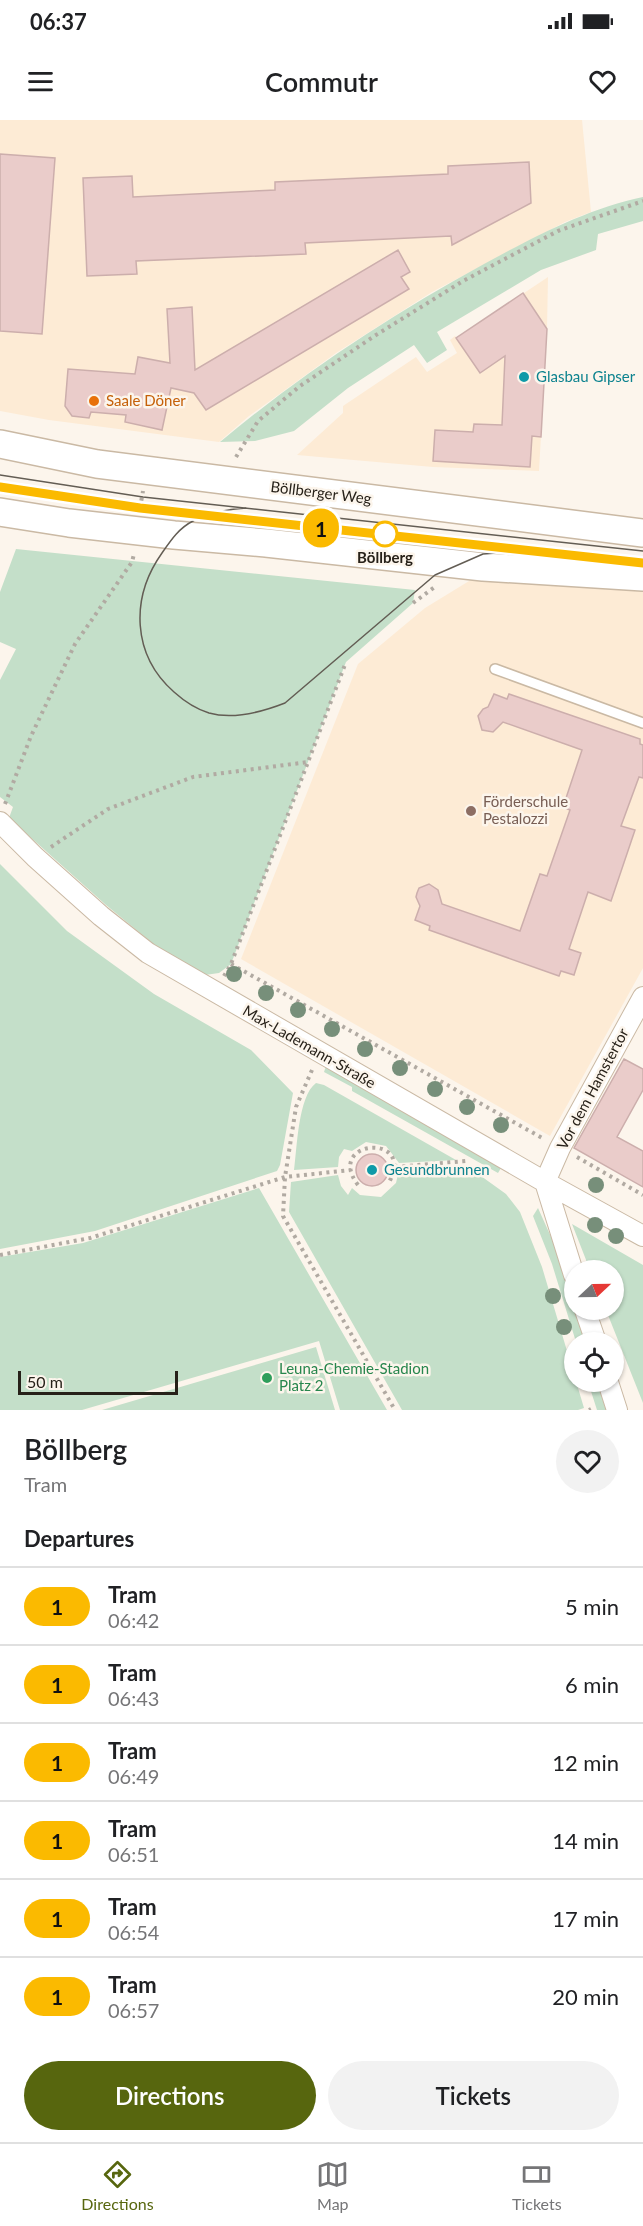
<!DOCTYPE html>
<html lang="en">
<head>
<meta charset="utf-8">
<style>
  :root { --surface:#fff; --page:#f2f2f2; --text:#202124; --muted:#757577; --line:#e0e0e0; --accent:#57660e }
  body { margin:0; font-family:Lato,sans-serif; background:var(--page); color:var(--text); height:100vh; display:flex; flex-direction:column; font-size:22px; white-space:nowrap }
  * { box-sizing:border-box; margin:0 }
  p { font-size:20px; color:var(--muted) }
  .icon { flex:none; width:33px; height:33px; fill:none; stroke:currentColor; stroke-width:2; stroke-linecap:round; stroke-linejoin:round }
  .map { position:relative; height:1290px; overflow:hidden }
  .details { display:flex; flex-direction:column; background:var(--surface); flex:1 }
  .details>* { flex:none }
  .badge { padding:0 12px; border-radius:20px; font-size:21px; line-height:39px }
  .needle { width:39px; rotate:68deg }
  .controls { position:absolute; left:564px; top:1140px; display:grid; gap:12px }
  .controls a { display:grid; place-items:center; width:60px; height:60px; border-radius:50%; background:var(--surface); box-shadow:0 2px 4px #0004; font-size:30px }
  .scale { position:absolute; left:18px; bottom:15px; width:160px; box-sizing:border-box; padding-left:6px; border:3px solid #272119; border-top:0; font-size:16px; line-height:21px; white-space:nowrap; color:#272119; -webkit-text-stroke:4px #fcf5ec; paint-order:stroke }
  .map>.badge { position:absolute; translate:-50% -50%; box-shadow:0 0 0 3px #fff }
  h2 { padding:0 24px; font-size:22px; line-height:54px }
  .round { display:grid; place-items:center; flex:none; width:63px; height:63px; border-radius:32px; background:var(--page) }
  .head { display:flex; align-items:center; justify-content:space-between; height:102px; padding:0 24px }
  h1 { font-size:28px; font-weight:600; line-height:45px }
  .action { display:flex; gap:12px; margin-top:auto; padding:12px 24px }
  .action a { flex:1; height:69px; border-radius:36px; background:var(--accent); color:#fff; font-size:24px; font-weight:600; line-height:69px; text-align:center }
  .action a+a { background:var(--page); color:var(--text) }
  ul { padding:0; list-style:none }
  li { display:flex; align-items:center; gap:18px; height:78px; padding:0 24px; border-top:2px solid var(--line) }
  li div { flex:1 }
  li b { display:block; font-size:22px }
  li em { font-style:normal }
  li .badge { min-width:66px; font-weight:700; text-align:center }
  .status { display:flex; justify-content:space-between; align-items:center; height:42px; padding:0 30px; background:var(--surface); direction:ltr }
  .status svg { height:16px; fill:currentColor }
  header { display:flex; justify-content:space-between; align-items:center; height:78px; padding:0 24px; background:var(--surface); font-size:27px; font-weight:600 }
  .dock { display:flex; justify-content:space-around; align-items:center; height:84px; border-top:2px solid var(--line); background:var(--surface); font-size:16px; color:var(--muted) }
  .dock a { display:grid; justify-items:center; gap:3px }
  .dock .active { color:var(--accent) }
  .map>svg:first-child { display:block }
  .built { fill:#fdebd5 }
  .green { fill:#c4dfc9 }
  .building { fill:#eaccca; stroke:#ccaeac; stroke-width:1.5 }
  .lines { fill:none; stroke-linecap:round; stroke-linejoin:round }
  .lane-casing { stroke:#cab9a4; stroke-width:12 }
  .street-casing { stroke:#cab9a4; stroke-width:22 }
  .secondary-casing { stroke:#cab9a4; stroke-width:30 }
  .path { stroke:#b1aaa2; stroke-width:4; stroke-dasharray:3 4.5; stroke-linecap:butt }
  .lane { stroke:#fff; stroke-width:9 }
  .street { stroke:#fff; stroke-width:20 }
  .secondary { stroke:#fff; stroke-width:27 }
  .tram { stroke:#635d54; stroke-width:1.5 }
  .tree { fill:#778f7a }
  .line-casing { stroke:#fff; stroke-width:14 }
  .line { stroke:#fbba00; stroke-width:9 }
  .culture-dot { fill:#0f9aa8; stroke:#fcf5ec; stroke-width:2 }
  .food-dot { fill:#e8710a; stroke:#fcf5ec; stroke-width:2 }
  .stop-dot { fill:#fff; stroke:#fbba00; stroke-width:3 }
  .education-dot { fill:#8d6e63; stroke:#fcf5ec; stroke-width:2 }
  .leisure-dot { fill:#2e9e5b; stroke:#fcf5ec; stroke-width:2 }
  .labels { text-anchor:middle; stroke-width:5; stroke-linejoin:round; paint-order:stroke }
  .culture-label { font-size:15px; fill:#0d838f; stroke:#fcf5ec; text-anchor:start }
  .food-label { font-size:15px; fill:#c56008; stroke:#fcf5ec; text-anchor:start }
  .street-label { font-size:15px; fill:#272119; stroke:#fcf5ec }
  .stop-label { font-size:15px; font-weight:bold; fill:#272119; stroke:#fcf5ec }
  .education-label { font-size:15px; fill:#785e54; stroke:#fcf5ec; text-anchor:start }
  .leisure-label { font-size:15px; fill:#27864d; stroke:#fcf5ec; text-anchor:start }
</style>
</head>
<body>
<div class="status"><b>06:37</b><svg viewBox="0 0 49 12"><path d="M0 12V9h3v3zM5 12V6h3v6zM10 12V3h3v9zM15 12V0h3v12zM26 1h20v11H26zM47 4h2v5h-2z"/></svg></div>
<header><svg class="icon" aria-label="menu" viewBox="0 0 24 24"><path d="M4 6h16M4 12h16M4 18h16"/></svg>Commutr<svg class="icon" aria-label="heart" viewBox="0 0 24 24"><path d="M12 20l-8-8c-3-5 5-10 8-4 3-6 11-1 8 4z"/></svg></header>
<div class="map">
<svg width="643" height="1290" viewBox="0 0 643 1290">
  <rect width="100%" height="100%" fill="#fcf5ec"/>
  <path class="built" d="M 0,0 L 582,0 L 591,92 L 565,102 L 432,172 L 336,233 L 249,296 L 219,322 L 49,300 L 0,291 Z
    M 548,157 L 547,209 L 539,351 L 433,347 L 297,335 L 343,293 L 343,286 L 416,237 L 427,252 L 457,233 L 450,220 L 455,216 L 457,218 Z
    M 474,458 L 643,471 L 643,848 L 550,1016 L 241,839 L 358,544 L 425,488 Z"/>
  <path class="green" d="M 643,77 L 643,101 L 598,114 L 596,130 L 541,150 L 437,212 L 447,230 L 427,243 L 414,225 L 348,268 L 294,311 L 255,321 L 220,322 C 301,254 391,195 484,144 C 534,117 586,89 643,77 Z
    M 16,429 L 415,470 L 413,483 L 346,542 L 231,844 L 219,853 L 205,855 L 156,826 L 106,785 L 9,698 L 13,687 L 0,677 L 0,560 L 16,529 L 0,522 L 0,472 Z
    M 0,744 L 67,811 L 154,874 L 251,930 L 293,973 L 280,1045 L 277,1051 L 95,1111 L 0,1129 Z
    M 326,946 L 496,1044 L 501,1048 L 498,1053 L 352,971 L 352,967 L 324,952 Z
    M 316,963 L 324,965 L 456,1040 L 399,1043 L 386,1026 L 366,1022 L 352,1031 L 344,1029 L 339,1037 L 338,1047 L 294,1050 C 297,1029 298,976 316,963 Z
    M 467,1046 L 506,1074 L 520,1092 L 542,1147 L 584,1288 L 578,1290 L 402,1290 L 289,1092 L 291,1062 L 338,1055 L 341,1066 L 348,1075 L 352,1068 L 360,1075 L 381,1077 L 396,1063 L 399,1050 Z
    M 259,1068 L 387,1290 L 340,1290 L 319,1221 L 82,1290 L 0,1290 L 0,1137 L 83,1123 Z
    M 538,1088 L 556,1128 L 585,1222 L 576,1222 L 552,1144 L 533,1096 Z
    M 572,1104 L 643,1145 L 643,1283 L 606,1190 L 614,1190 L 614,1150 L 590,1150 Z
    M 316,1227 L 335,1290 L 102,1290 Z
    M 588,1262 L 597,1262 L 606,1290 L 597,1290 Z"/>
  <path class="building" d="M 0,34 L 55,38 L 42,214 L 0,211 Z
    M 529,42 L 531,83 L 452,125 L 451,116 L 305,123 L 306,134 L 136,141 L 137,154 L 87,156 L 83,58 L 132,56 L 133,77 L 275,70 L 275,62 L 448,54 L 448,46 Z
    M 398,130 L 410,152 L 401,157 L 409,169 L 206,290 L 194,273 L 171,268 L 162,310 L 125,302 L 126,295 L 91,292 L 89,298 L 72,296 L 65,286 L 68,249 L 135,254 L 138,237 L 170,243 L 167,189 L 192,187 L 195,250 Z
    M 523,173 L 547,209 L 541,317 L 532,316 L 530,347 L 433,341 L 435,310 L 473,312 L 474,304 L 502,305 L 505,236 L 480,253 L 456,218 Z
    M 494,574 L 507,579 L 509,574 L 640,619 L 640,624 L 643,625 L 643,658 L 639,657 L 621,706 L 635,710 L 611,781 L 588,772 L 569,829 L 581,833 L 574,855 L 561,851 L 559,856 L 429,810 L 430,806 L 415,800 L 420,786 L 416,777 L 417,773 L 419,768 L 429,764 L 438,770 L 442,784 L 520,811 L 540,754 L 547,756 L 570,690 L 563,687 L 582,630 L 503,602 L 493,612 L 482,610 L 478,596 L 483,589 L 488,587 Z
    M 624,939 L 643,949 L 643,970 L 617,1017 L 643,1031 L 643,1067 L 574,1028 Z
    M356 1050a16 16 0 1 1 32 0a16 16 0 1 1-32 0Z"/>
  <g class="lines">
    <g class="lane-casing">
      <path id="lane" d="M 495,549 L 643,603"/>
    </g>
    <g class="street-casing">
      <path id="street" d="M 0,702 L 35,737 L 101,796 L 148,833 L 545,1062 L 643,1116
        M 574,1155 L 545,1062 L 560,1028 L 643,877
        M 585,1190 L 596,1222
        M 608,1262 L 617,1290"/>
    </g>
    <g class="secondary-casing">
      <path id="secondary" d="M 0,324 L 97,344 L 643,413
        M 0,392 L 69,403 L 174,415 L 266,423 L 483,447 L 643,457"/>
    </g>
    <path class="path" d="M 236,337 L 258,301 L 300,266 L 376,215 L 463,161 L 558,111 L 643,81
      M 140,388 L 143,371
      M 413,483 L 436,466
      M 5,684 L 31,616 L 75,524 L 132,442 L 134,434
      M 51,727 L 108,689 L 193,657 L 308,642 L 346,542
      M 231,844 L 544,1019
      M 224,856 L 231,844 L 308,642
      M 312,950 L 296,987 L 285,1057 L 283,1096 L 395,1290
      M 577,1037 L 643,1075
      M 395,1047 L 466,1041
      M 358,1065 C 323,1019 419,1012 388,1064
      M 0,1135 L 90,1118 L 285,1057 L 351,1050
      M 589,1290 L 591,1289"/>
    <use href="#lane" class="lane"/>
    <use href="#street" class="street"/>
    <use href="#secondary" class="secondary"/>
    <path class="tram" d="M 0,355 L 143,377 L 643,431
      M 0,367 L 140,388 L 500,427
      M 246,388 C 228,390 210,391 193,401 C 179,408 171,420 162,433 C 130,478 132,535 174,572 C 184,581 196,589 209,593 C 234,600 262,592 285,583 L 435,455 L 483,434 L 536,430
      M 527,429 L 643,443"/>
  </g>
  <g class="tree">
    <circle cx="234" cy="854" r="8"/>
    <circle cx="266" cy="873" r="8"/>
    <circle cx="298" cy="890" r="8"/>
    <circle cx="332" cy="909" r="8"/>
    <circle cx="365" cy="929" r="8"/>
    <circle cx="400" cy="948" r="8"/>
    <circle cx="435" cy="969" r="8"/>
    <circle cx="467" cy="987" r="8"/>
    <circle cx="501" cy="1005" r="8"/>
    <circle cx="596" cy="1065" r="8"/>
    <circle cx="595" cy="1105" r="8"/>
    <circle cx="616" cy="1116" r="8"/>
    <circle cx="553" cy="1176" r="8"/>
    <circle cx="564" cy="1207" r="8"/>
  </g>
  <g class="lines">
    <g class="line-casing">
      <path id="line" d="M 0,367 L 140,388 L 643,443"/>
    </g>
    <use href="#line" class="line"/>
  </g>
  <g class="culture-dot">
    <circle cx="524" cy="257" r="6"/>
    <circle cx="372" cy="1050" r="6"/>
  </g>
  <circle class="food-dot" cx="94" cy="281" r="6"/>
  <circle class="stop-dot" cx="385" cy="414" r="12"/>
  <circle class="education-dot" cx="471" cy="691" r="6"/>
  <circle class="leisure-dot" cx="267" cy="1258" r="6"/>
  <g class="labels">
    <g class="culture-label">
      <text x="536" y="262">Glasbau Gipser</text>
      <text x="384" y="1055">Gesundbrunnen</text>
    </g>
    <g class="food-label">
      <text x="106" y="286">Saale Döner</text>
    </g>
    <g class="street-label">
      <text transform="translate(321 373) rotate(7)" y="5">Böllberger Weg</text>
      <text transform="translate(309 927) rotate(30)" y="5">Max-Lademann-Straße</text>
      <text transform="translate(593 969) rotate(-62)" y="5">Vor dem Hamstertor</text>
    </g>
    <g class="stop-label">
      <text x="385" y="443">Böllberg</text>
    </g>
    <g class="education-label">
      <text x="483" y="687">Förderschule<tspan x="483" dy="17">Pestalozzi</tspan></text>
    </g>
    <g class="leisure-label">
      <text x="279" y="1254">Leuna-Chemie-Stadion<tspan x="279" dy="17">Platz 2</tspan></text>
    </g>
  </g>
</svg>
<div class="controls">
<a><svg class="needle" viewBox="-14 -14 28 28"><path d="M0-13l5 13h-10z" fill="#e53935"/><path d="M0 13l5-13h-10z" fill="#757577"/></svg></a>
<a><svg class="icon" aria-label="locate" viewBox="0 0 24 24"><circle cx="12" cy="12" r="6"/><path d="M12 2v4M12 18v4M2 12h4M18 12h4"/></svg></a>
</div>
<div class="scale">50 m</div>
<b class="badge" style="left:321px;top:408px;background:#fbba00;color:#111">1</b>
</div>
<section class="details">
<div class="head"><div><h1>Böllberg</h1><p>Tram</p></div><a class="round"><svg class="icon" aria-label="heart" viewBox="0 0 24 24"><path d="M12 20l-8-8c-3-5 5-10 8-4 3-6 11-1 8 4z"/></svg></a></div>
<h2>Departures</h2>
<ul>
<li><span class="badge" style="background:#fbba00;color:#111">1</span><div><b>Tram</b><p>06:42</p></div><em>5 min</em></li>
<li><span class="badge" style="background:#fbba00;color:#111">1</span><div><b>Tram</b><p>06:43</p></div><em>6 min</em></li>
<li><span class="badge" style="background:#fbba00;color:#111">1</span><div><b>Tram</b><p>06:49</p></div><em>12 min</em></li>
<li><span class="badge" style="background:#fbba00;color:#111">1</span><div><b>Tram</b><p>06:51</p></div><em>14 min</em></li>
<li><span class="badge" style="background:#fbba00;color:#111">1</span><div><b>Tram</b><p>06:54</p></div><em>17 min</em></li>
<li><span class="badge" style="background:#fbba00;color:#111">1</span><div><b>Tram</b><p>06:57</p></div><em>20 min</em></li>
</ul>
<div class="action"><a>Directions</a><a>Tickets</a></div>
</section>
<nav class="dock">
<a class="active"><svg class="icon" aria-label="directions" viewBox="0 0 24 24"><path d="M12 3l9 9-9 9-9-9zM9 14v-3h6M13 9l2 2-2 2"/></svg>Directions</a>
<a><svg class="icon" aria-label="map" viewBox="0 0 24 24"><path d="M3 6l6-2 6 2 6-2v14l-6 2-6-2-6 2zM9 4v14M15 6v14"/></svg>Map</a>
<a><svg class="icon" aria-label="tickets" viewBox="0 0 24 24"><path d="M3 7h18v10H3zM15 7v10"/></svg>Tickets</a>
</nav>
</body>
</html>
